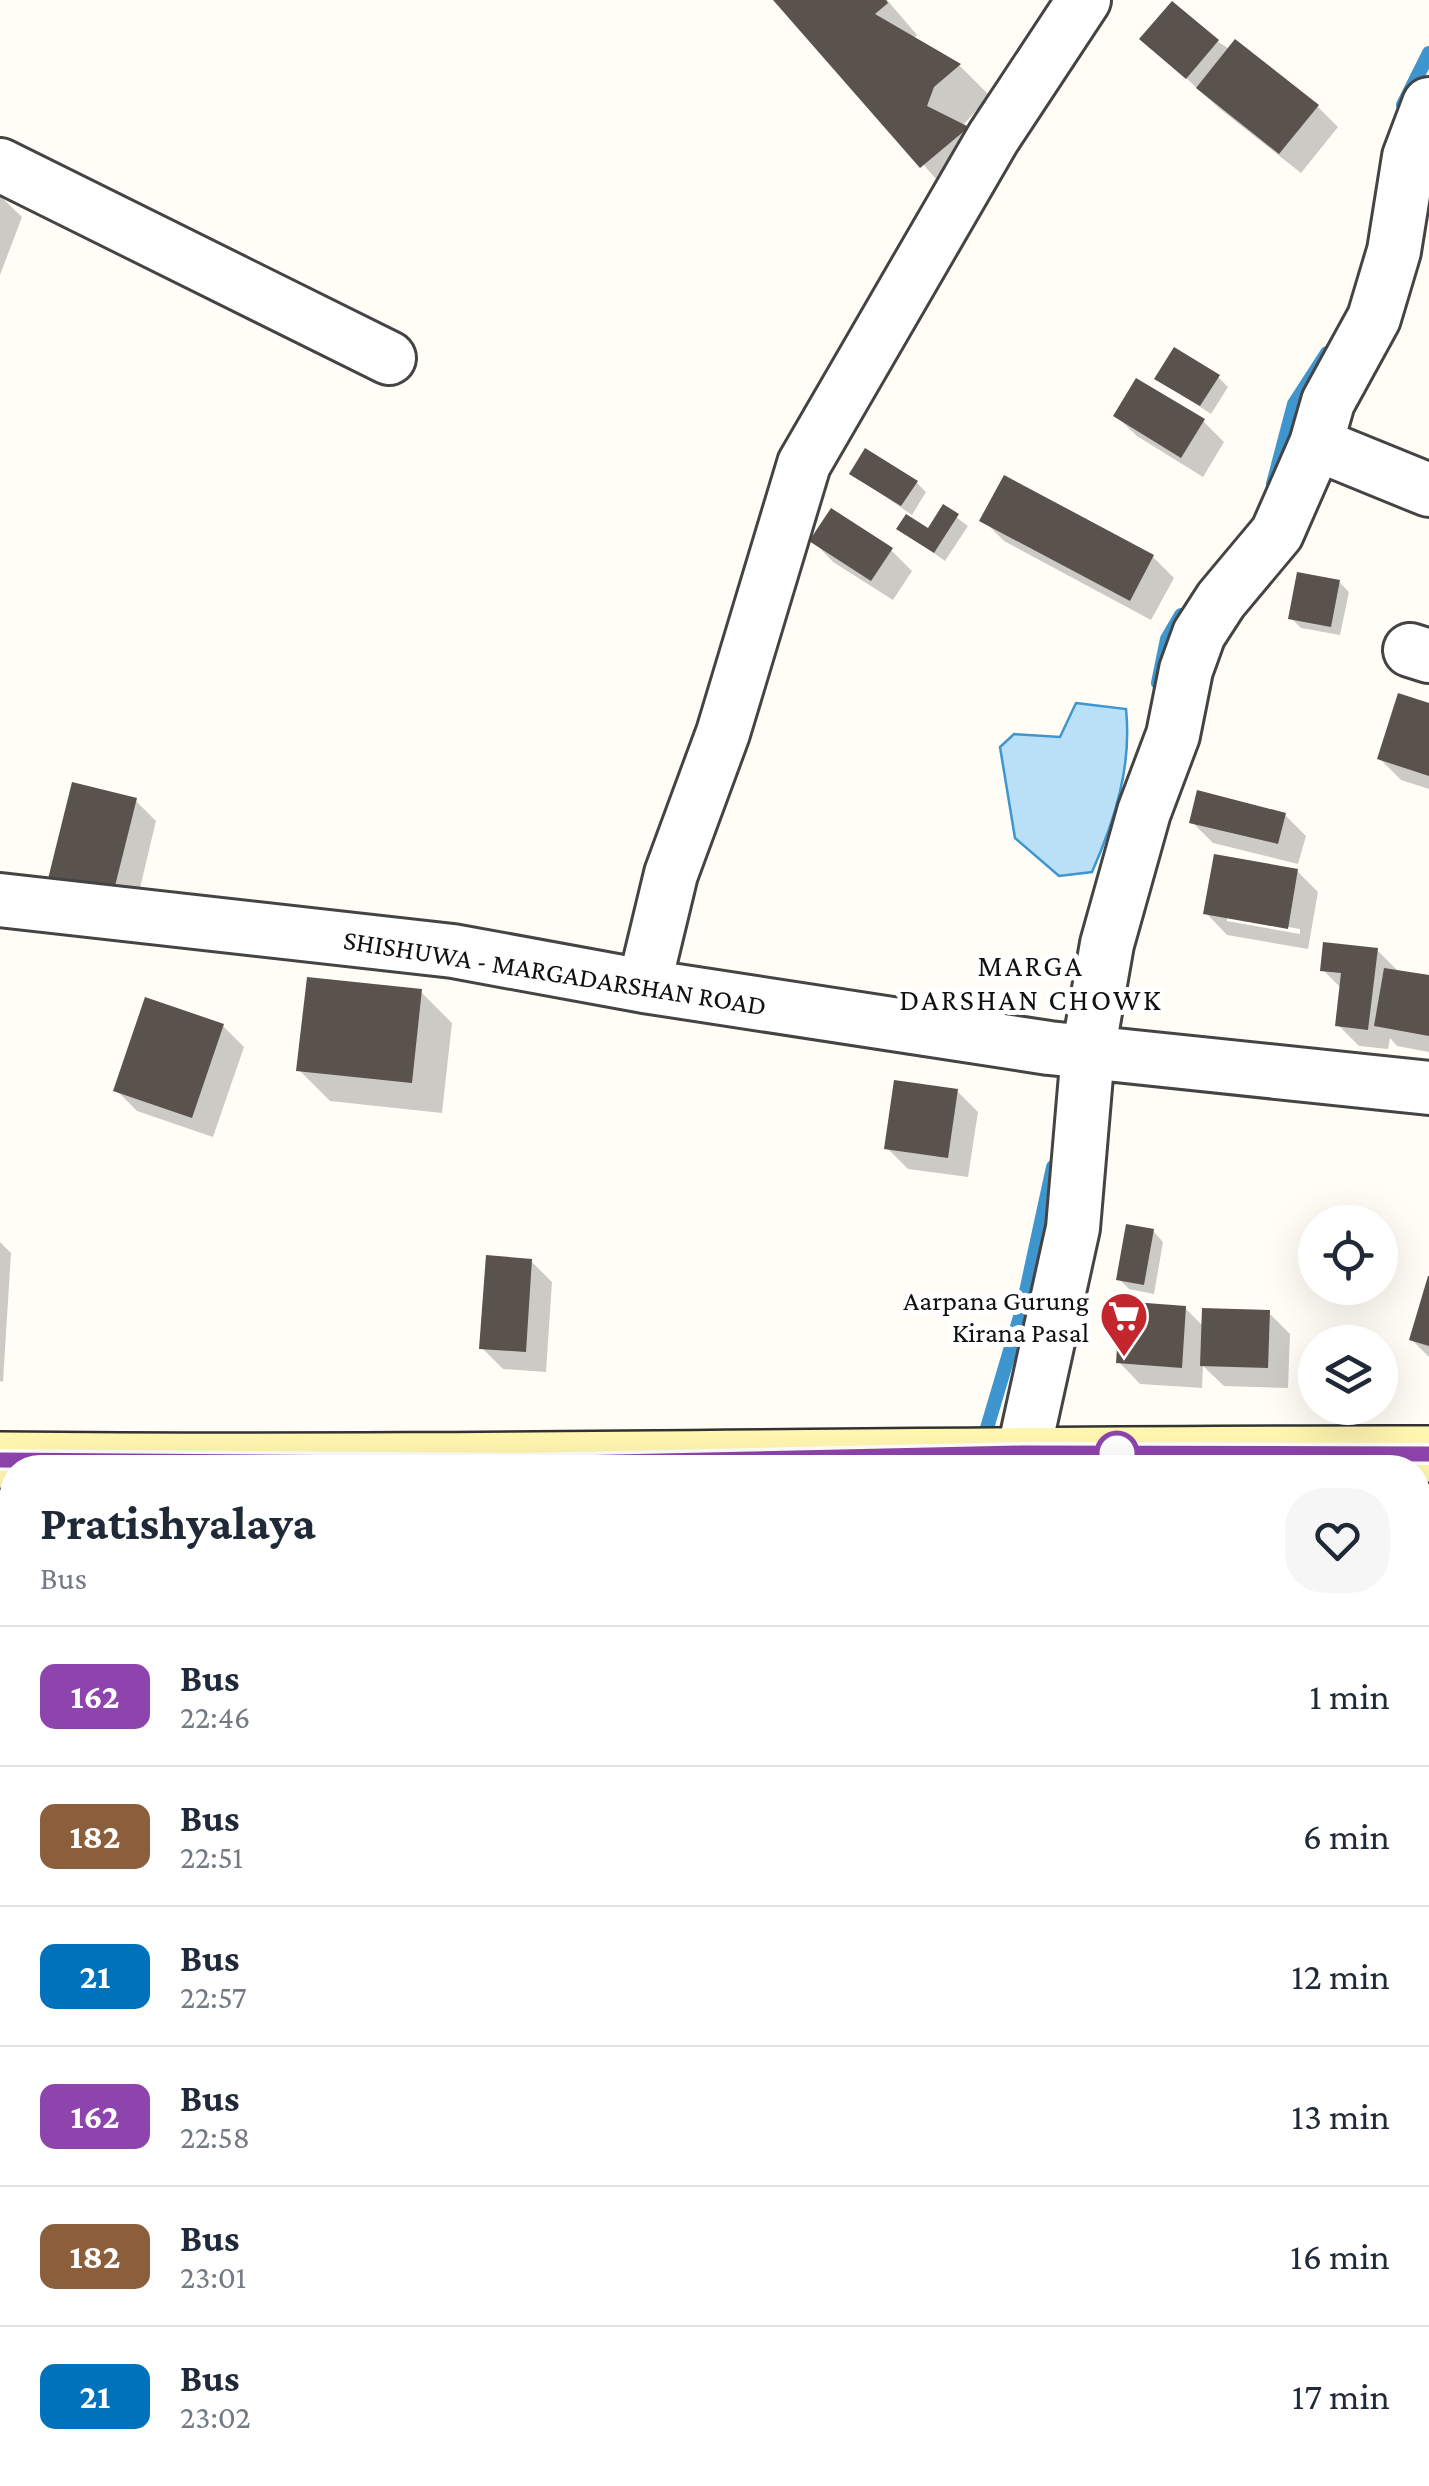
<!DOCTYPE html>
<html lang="en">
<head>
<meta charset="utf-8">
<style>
  :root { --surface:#fff; --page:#f6f6f7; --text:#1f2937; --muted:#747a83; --line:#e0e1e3 }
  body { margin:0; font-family:"Crimson Pro",serif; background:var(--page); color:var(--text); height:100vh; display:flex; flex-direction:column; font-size:38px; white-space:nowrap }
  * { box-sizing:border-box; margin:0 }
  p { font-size:32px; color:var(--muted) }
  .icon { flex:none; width:55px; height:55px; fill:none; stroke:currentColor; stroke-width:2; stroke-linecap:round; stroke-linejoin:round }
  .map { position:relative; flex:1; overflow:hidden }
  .details { position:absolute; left:0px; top:1455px; width:1430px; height:1032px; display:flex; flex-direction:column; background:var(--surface); border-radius:40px 40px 0 0; box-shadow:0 10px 40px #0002 }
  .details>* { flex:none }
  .badge { padding:0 20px; border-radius:15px; font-size:35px; line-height:65px }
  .buttons { position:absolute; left:1298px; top:1205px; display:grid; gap:20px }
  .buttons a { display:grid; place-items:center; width:100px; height:100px; border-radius:50%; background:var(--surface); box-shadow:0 10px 40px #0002; font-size:50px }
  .map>.badge { position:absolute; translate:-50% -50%; box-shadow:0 0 0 5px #fff }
  .round { display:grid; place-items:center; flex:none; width:105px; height:105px; border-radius:40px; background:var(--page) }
  .overview { display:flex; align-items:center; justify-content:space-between; height:170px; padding:0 40px }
  h1 { font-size:48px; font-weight:700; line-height:75px }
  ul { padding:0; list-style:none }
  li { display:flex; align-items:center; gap:30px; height:140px; padding:0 40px; border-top:2px solid var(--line) }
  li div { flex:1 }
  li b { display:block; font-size:38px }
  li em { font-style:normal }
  li .badge { min-width:110px; font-weight:700; text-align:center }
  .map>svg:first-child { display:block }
  .farmland { fill:#f6f3d4 }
  .water { fill:#b9e0f7; stroke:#3f96cf; stroke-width:2.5 }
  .shadow { fill:#0003; fill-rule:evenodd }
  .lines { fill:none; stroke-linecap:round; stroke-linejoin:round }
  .stream { stroke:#3f96cf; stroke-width:14 }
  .building { fill:#5a524d }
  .minor-casing { stroke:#444; stroke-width:58 }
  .secondary-casing { stroke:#333; stroke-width:60 }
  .minor { stroke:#fff; stroke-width:52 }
  .secondary { stroke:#fff6b0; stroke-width:55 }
  .line-casing { stroke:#fff; stroke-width:22 }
  .line { stroke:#8e44ad; stroke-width:15 }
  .stop-dot { fill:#fff; stroke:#8e44ad; stroke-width:5 }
  .labels { text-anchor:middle; stroke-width:10; stroke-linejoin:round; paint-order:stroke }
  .street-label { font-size:28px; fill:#111; stroke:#fff }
  .poi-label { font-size:28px; fill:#111; stroke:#fff; text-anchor:end }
  .neighbourhood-label { font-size:30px; letter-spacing:2.5px; fill:#111; stroke:#fff }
</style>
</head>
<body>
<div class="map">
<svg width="1429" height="2486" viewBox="0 0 1429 2486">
  <rect width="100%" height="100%" fill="#fffdf5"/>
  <path class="farmland" d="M 1418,1499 L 1429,1499 L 1429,2486 L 909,2486 L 902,2475 L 1418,2475 Z"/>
  <path class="water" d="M 1076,703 L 1126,709 C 1132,766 1115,820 1092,872 L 1059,876 L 1015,838 L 1000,747 L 1014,734 L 1060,737 Z"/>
  <path class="shadow" d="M 777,0 L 887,0 L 917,35 L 913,39 L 960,66 L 990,96 L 962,126 L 998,159 L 953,198 Z
    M 1143,39 L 1217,41 L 1317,106 L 1338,127 L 1301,173 L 1220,109 Z
    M 0,196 L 22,217 L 0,275 Z
    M 1218,377 L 1228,387 L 1211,414 L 1157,379 Z
    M 1116,416 L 1203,421 L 1224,442 L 1203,477 L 1137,436 Z
    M 852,474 L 916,482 L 926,492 L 912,515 Z
    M 1005,479 L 1153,557 L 1174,578 L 1151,620 L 1004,541 L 983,520 Z
    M 944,508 L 968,526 L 945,561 L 899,528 L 928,531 Z
    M 813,541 L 891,550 L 912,571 L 893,600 L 833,562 Z
    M 1339,582 L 1349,592 L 1340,635 L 1301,628 L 1291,618 Z
    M 1429,706 L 1429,789 L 1401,780 L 1380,759 Z
    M 135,800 L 156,821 L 134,913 L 72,899 Z
    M 1285,815 L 1306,836 L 1298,864 L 1213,843 L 1192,822 Z
    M 1297,871 L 1318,892 L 1308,949 L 1227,935 L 1206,913 ZM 1227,916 L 1300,929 L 1300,934 L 1227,921 Z
    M 1377,950 L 1398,971 L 1429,978 L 1429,1052 L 1397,1046 L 1390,1038 L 1388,1049 L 1359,1046 L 1338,1025 L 1341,988 L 1323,970 Z
    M 421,992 L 452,1023 L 442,1113 L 330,1101 L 299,1070 Z
    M 223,1026 L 244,1047 L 213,1137 L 137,1111 L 116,1090 Z
    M 957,1091 L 978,1112 L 968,1177 L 908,1169 L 887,1148 Z
    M 1153,1231 L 1163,1242 L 1154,1294 L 1129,1289 L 1119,1279 Z
    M 0,1242 L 11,1253 L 3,1382 L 0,1381 Z
    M 531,1261 L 552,1282 L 546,1372 L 503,1369 L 482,1348 Z
    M 1429,1281 L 1429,1357 L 1412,1340 Z
    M 1185,1308 L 1204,1327 L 1269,1313 L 1290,1334 L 1288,1388 L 1224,1386 L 1203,1366 L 1202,1388 L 1140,1384 L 1119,1362 Z
    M 0,1581 L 12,1583 L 12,1678 L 0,1665 Z
    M 0,1677 L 12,1678 L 12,1745 L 0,1739 Z
    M 0,2338 L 12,2348 L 12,2382 L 0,2373 Z
    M 0,2433 L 12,2446 L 12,2475 L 42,2475 L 48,2481 L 42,2486 L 0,2486 Z"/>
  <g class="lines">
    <path class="stream" d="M 1403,105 L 1429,53
      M 1273,484 L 1294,404 L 1327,353
      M 1158,683 L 1167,639 L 1181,615
      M 987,1428 L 1022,1310 L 1053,1167"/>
  </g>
  <path class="building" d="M 773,0 L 886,0 L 888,3 L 875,14 L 961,64 L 934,87 L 927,106 L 969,127 L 920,168 Z
    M 1172,1 L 1219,40 L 1186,79 L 1139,39 Z
    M 1235,39 L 1319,105 L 1279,154 L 1196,88 Z
    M 1174,347 L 1220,375 L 1200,406 L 1154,379 Z
    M 1136,378 L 1205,419 L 1181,458 L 1113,416 Z
    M 865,448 L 918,481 L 901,506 L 849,474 Z
    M 1004,475 L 1154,555 L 1130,601 L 979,521 Z
    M 943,504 L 959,514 L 934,553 L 896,529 L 906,514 L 928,528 Z
    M 831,508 L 893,548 L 871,581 L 809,541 Z
    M 1297,572 L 1340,580 L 1331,627 L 1288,619 Z
    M 1398,693 L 1429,703 L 1429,776 L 1377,759 Z
    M 72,782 L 137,798 L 113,894 L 48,879 Z
    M 1197,790 L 1286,813 L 1278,844 L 1189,823 Z
    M 1214,854 L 1298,869 L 1288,929 L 1203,914 Z
    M 1323,942 L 1378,948 L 1368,1030 L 1335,1026 L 1341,973 L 1320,971 Z
    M 1384,968 L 1429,975 L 1429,1036 L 1374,1026 Z
    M 307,977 L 422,989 L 412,1083 L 296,1071 Z
    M 145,997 L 224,1024 L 192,1118 L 113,1091 Z
    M 894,1080 L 958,1089 L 948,1158 L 884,1149 Z
    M 1126,1224 L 1154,1229 L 1144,1285 L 1116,1280 Z
    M 486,1255 L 532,1259 L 526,1352 L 479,1349 Z
    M 1428,1276 L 1429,1276 L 1429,1346 L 1409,1340 Z
    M 1120,1301 L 1186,1306 L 1182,1368 L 1116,1363 Z
    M 1202,1308 L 1270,1310 L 1268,1368 L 1200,1366 Z
    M 0,1578 L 12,1580 L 12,1658 L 0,1656 Z
    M 0,1674 L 12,1676 L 12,1728 L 0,1727 Z
    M 5,2045 L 12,2050 L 12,2097 L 0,2088 L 0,2053 Z
    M 12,2382 L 12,2422 L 0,2410 L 0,2394 Z
    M 0,2430 L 12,2442 L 12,2474 L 1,2486 Z
    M 794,2475 L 884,2475 L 893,2480 L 890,2486 L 787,2486 Z"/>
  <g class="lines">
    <g class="minor-casing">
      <path id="minor" d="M 0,165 L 389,358
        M 1316,444 L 1429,490
        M 1410,650 L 1429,656
        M 0,900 L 453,951 L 644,986 L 1049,1048 L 1429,1088
        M 644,986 L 671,874 L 723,733 L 804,464 L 993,138 L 1084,0
        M 1020,1468 L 1073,1228 L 1088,1052 L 1107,944 L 1144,812 L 1173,735 L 1186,670 L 1199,634 L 1221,600 L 1277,533 L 1316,444 L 1328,402 L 1374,318 L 1394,251 L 1409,157 L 1429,104
        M 0,1882 L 12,1895
        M 0,2323 L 12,2331
        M 1418,2352 L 1429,2358
        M 76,2486 L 83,2475
        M 752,2486 L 755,2475"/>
    </g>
    <g class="secondary-casing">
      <path id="secondary" d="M 0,1460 C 476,1465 953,1453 1429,1454"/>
    </g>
    <use href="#minor" class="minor"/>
    <use href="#secondary" class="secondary"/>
  </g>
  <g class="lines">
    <g class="line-casing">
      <path id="line" d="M 0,1460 L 524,1464 L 1022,1453 L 1429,1454"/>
    </g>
    <use href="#line" class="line"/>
  </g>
  <defs>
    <g id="supermarket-pin" transform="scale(2.5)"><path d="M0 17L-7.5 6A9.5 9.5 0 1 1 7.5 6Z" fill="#c4262e" stroke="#fff"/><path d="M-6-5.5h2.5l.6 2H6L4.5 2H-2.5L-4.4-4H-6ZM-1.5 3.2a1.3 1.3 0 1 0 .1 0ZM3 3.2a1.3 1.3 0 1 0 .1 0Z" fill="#fff"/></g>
  </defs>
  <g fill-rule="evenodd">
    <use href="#supermarket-pin" x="1124" y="1316"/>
  </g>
  <circle class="stop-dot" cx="1117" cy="1453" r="20"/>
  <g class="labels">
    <g class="street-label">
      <text transform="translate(555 972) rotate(9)" y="10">SHISHUWA - MARGADARSHAN ROAD</text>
    </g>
    <g class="poi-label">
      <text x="1089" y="1310">Aarpana Gurung<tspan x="1089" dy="32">Kirana Pasal</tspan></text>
    </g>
    <g class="neighbourhood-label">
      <text x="1031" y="976">MARGA<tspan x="1031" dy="34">DARSHAN CHOWK</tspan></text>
    </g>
  </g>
</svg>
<div class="buttons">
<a><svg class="icon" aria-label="locate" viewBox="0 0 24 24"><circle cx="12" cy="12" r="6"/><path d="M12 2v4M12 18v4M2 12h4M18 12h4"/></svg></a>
<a><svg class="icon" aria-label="layers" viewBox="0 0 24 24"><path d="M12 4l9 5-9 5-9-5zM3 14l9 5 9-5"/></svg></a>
</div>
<section class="details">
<div class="overview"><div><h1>Pratishyalaya</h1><p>Bus</p></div><a class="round"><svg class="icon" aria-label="heart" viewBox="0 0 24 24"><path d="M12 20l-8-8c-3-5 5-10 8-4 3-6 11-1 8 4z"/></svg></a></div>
<ul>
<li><span class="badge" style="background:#8e44ad;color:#fff">162</span><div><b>Bus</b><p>22:46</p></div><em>1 min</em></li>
<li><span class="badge" style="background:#8b5e3c;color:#fff">182</span><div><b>Bus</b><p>22:51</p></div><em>6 min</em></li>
<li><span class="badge" style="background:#0072bc;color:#fff">21</span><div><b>Bus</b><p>22:57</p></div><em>12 min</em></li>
<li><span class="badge" style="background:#8e44ad;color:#fff">162</span><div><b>Bus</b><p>22:58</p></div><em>13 min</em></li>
<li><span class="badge" style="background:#8b5e3c;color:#fff">182</span><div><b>Bus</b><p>23:01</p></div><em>16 min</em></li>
<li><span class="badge" style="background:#0072bc;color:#fff">21</span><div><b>Bus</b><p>23:02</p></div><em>17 min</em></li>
</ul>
</section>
</div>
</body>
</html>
